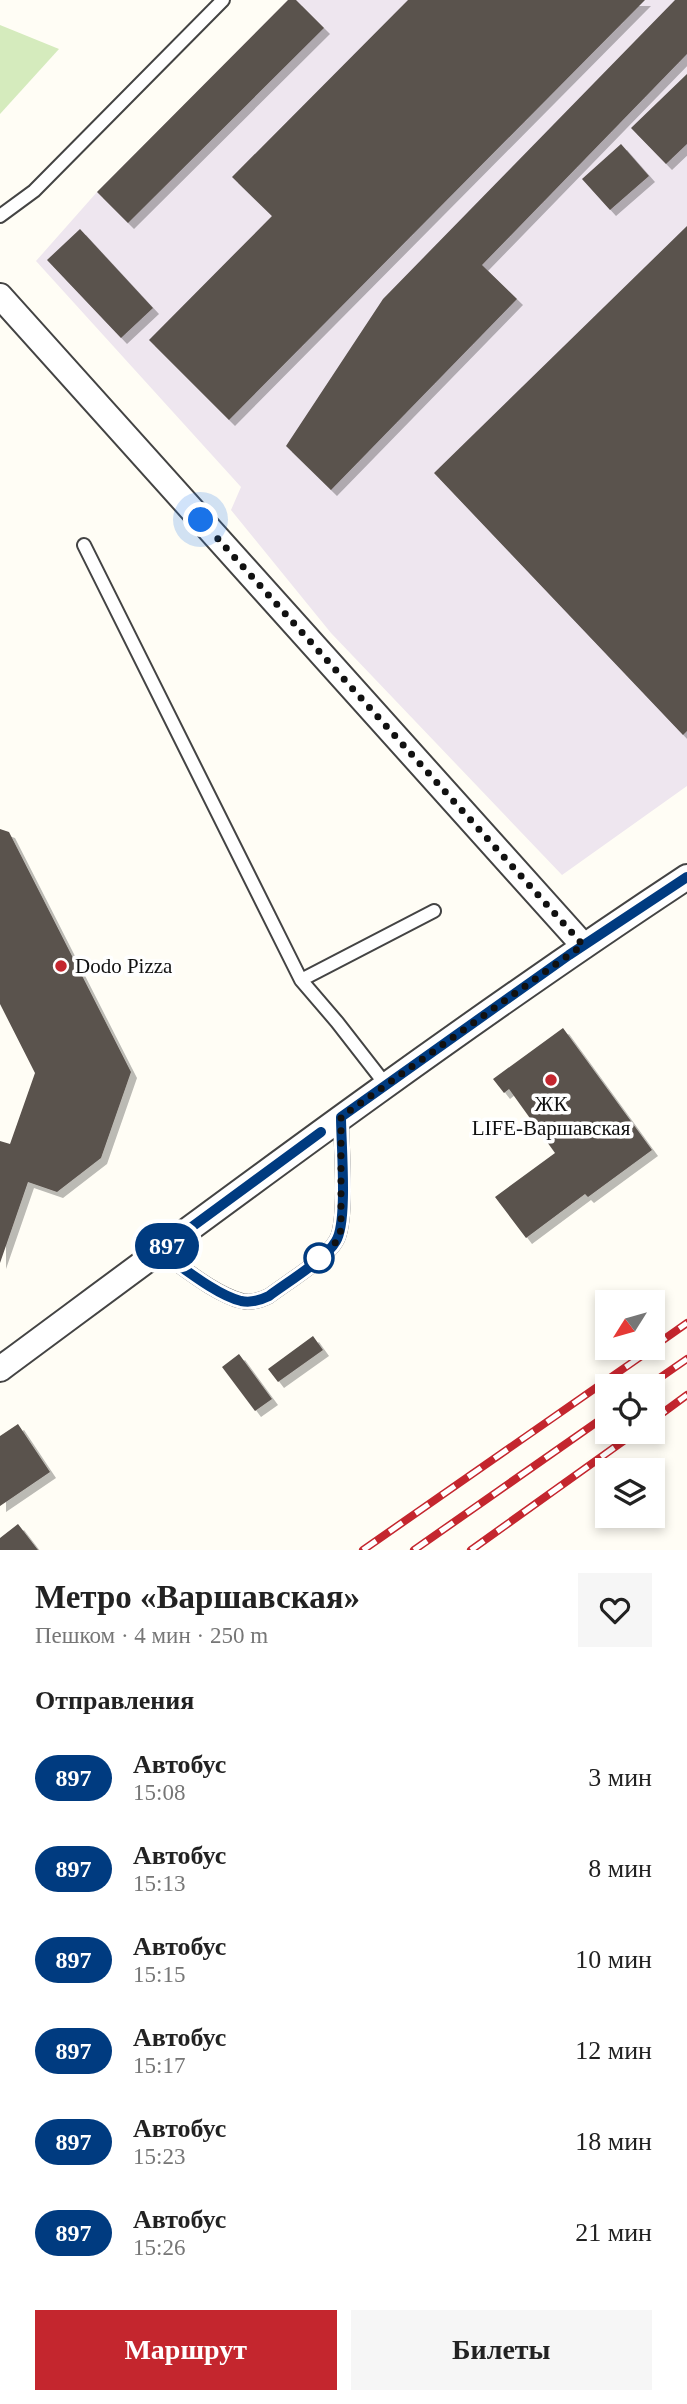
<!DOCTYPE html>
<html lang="ru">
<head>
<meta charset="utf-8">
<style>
  :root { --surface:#fff; --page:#f6f6f6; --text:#222; --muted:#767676; --accent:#c4262e }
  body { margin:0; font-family:Georgia,serif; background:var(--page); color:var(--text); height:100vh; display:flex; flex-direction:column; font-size:26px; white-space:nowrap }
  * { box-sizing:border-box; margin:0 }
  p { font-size:23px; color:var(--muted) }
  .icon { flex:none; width:38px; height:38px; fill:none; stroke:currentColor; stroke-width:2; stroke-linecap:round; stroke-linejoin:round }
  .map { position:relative; height:1550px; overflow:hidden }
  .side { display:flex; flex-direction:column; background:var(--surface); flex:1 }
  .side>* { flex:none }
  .badge { padding:0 14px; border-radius:23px; font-size:24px; line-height:46px }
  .needle { width:46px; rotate:233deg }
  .buttons { position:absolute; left:595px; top:1290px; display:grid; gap:14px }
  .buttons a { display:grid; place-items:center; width:70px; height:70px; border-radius:0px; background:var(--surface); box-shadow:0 4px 10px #0003; font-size:35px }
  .you { position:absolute; width:35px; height:35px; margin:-18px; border:5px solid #fff; border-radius:50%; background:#1a73e8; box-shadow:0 0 0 10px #1a73e833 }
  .map>.badge { position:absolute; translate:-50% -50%; box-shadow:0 0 0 4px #fff }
  h2 { padding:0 35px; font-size:26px; line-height:63px }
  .round { display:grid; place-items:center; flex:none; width:74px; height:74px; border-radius:0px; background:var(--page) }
  .headline { display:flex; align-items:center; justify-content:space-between; height:119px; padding:0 35px }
  h1 { font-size:33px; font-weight:700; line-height:52px }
  .button { display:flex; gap:14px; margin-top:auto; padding:14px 35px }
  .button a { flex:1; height:80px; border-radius:0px; background:var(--accent); color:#fff; font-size:28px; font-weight:700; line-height:80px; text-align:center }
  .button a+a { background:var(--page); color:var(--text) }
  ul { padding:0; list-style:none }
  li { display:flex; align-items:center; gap:21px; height:91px; padding:0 35px }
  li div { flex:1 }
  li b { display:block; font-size:26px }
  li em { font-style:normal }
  li .badge { min-width:77px; font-weight:700; text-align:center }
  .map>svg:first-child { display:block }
  .industrial { fill:#eee6ef }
  .green { fill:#d5ebbd }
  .building { fill:#5a524d; filter:url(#shadow) }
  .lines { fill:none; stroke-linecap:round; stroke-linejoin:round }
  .service-casing { stroke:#444; stroke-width:16 }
  .minor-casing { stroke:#444; stroke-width:28 }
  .service { stroke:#fff; stroke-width:12 }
  .minor { stroke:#fff; stroke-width:24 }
  .rail-casing { stroke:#c4262e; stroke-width:8 }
  .rail { stroke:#fff; stroke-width:5; stroke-dasharray:16; stroke-linecap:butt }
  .line-casing { stroke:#fff; stroke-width:16 }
  .line { stroke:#003b80; stroke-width:10 }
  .walk { stroke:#111; stroke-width:7; stroke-dasharray:0 12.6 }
  .poi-dot { fill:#c4262e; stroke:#fff; stroke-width:2.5 }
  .stop-dot { fill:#fff; stroke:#003b80; stroke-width:3.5 }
  .labels { text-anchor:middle; stroke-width:7; stroke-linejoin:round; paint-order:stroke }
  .poi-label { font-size:21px; fill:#111; stroke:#fff; text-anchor:start }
</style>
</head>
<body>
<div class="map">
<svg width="687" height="1550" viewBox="0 0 687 1550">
  <defs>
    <filter id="shadow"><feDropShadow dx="6" dy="6" stdDeviation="0" flood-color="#0004"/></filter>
  </defs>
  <rect width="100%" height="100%" fill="#fffdf5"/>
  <path class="industrial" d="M 288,0 L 687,0 L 687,786 L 562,875 L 331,633 L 231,510 L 241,487 L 36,261 L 97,192 Z"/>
  <path class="green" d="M 0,25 L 59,49 L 0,114 Z"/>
  <path class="building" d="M 288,0 L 296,0 L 324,28 L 128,223 L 97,192 Z
    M 408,0 L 645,0 L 229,420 L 149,340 L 272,216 L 232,177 Z
    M 675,0 L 687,0 L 687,54 L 482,265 L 517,299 L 331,490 L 286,446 L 383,299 Z
    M 687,74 L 687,144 L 666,164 L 631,128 Z
    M 621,144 L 649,176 L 610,210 L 582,179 Z
    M 687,226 L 687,731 L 683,735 L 434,473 Z
    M 80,229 L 153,308 L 121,338 L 47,260 Z
    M 0,829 L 9,832 L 131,1072 L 101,1158 L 57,1192 L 28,1182 L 0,1263 L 0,1141 L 10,1144 L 35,1073 L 0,1004 Z
    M 563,1028 L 652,1150 L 588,1197 L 585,1194 L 526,1238 L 495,1197 L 555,1153 L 509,1089 L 504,1093 L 493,1079 Z
    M 313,1336 L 323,1350 L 278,1382 L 268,1369 Z
    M 239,1354 L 272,1399 L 255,1411 L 222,1367 Z
    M 18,1424 L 50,1472 L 0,1506 L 0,1436 Z
    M 18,1524 L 38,1550 L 0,1550 L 0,1538 Z"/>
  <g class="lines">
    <g class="service-casing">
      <path id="service" d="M 0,216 L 34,191 L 223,0
        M 84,545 L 301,980 L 337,1022 L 386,1085
        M 301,980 L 434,911
        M 159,1251 C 181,1266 216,1295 242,1301 C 251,1303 261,1300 269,1296 C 286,1283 326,1259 336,1241 C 348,1222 341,1143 341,1117"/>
    </g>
    <g class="minor-casing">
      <path id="minor" d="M 0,296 L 583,945
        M 0,1369 C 227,1201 452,1032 687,877"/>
    </g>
    <use href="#service" class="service"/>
    <use href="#minor" class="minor"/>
    <g class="rail-casing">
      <path id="rail" d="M 653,1347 L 687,1323
        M 648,1386 L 687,1359
        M 653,1420 L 687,1395
        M 363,1550 L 653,1348
        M 414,1550 L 607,1415
        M 471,1550 L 636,1432"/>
    </g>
    <use href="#rail" class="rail"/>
  </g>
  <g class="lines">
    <g class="line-casing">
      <path id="line" d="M 321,1132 L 159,1251 C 181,1266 216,1295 241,1301 C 251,1303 261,1300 269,1296 C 286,1283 326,1259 336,1241 C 348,1222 341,1143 341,1117 L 569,955 L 687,877"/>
    </g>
    <use href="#line" class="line"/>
    <path class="walk" d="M 201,520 L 583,945 L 341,1117 L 341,1230 L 336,1242 L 319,1258"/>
  </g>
  <g class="poi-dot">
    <circle cx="61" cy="966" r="7"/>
    <circle cx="551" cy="1080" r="7"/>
  </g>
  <circle class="stop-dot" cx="319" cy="1258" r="14"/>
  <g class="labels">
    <g class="poi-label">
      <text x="75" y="973">Dodo Pizza</text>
      <text x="551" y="1111" text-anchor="middle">ЖК<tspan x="551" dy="24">LIFE-Варшавская</tspan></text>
    </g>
  </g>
</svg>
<div class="buttons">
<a><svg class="needle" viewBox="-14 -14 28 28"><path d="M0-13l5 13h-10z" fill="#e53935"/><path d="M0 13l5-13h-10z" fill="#767676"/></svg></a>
<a><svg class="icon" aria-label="locate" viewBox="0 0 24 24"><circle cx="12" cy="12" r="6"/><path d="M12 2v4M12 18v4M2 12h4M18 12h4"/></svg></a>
<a><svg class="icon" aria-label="layers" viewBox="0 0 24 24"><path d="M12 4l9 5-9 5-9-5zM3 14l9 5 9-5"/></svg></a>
</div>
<div class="you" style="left:201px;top:520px"></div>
<b class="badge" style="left:167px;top:1246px;background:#003b80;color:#fff">897</b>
</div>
<section class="side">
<div class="headline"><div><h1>Метро «Варшавская»</h1><p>Пешком · 4 мин · 250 m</p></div><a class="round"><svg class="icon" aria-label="heart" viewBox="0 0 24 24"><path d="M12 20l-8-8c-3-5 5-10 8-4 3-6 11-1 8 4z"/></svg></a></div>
<h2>Отправления</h2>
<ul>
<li><span class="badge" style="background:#003b80;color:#fff">897</span><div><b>Автобус</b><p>15:08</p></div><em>3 мин</em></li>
<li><span class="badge" style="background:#003b80;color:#fff">897</span><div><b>Автобус</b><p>15:13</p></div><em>8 мин</em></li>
<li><span class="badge" style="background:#003b80;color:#fff">897</span><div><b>Автобус</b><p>15:15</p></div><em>10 мин</em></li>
<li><span class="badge" style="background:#003b80;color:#fff">897</span><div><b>Автобус</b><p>15:17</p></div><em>12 мин</em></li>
<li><span class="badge" style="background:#003b80;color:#fff">897</span><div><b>Автобус</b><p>15:23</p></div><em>18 мин</em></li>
<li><span class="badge" style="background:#003b80;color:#fff">897</span><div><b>Автобус</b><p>15:26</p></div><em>21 мин</em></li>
</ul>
<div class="button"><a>Маршрут</a><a>Билеты</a></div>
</section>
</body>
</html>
